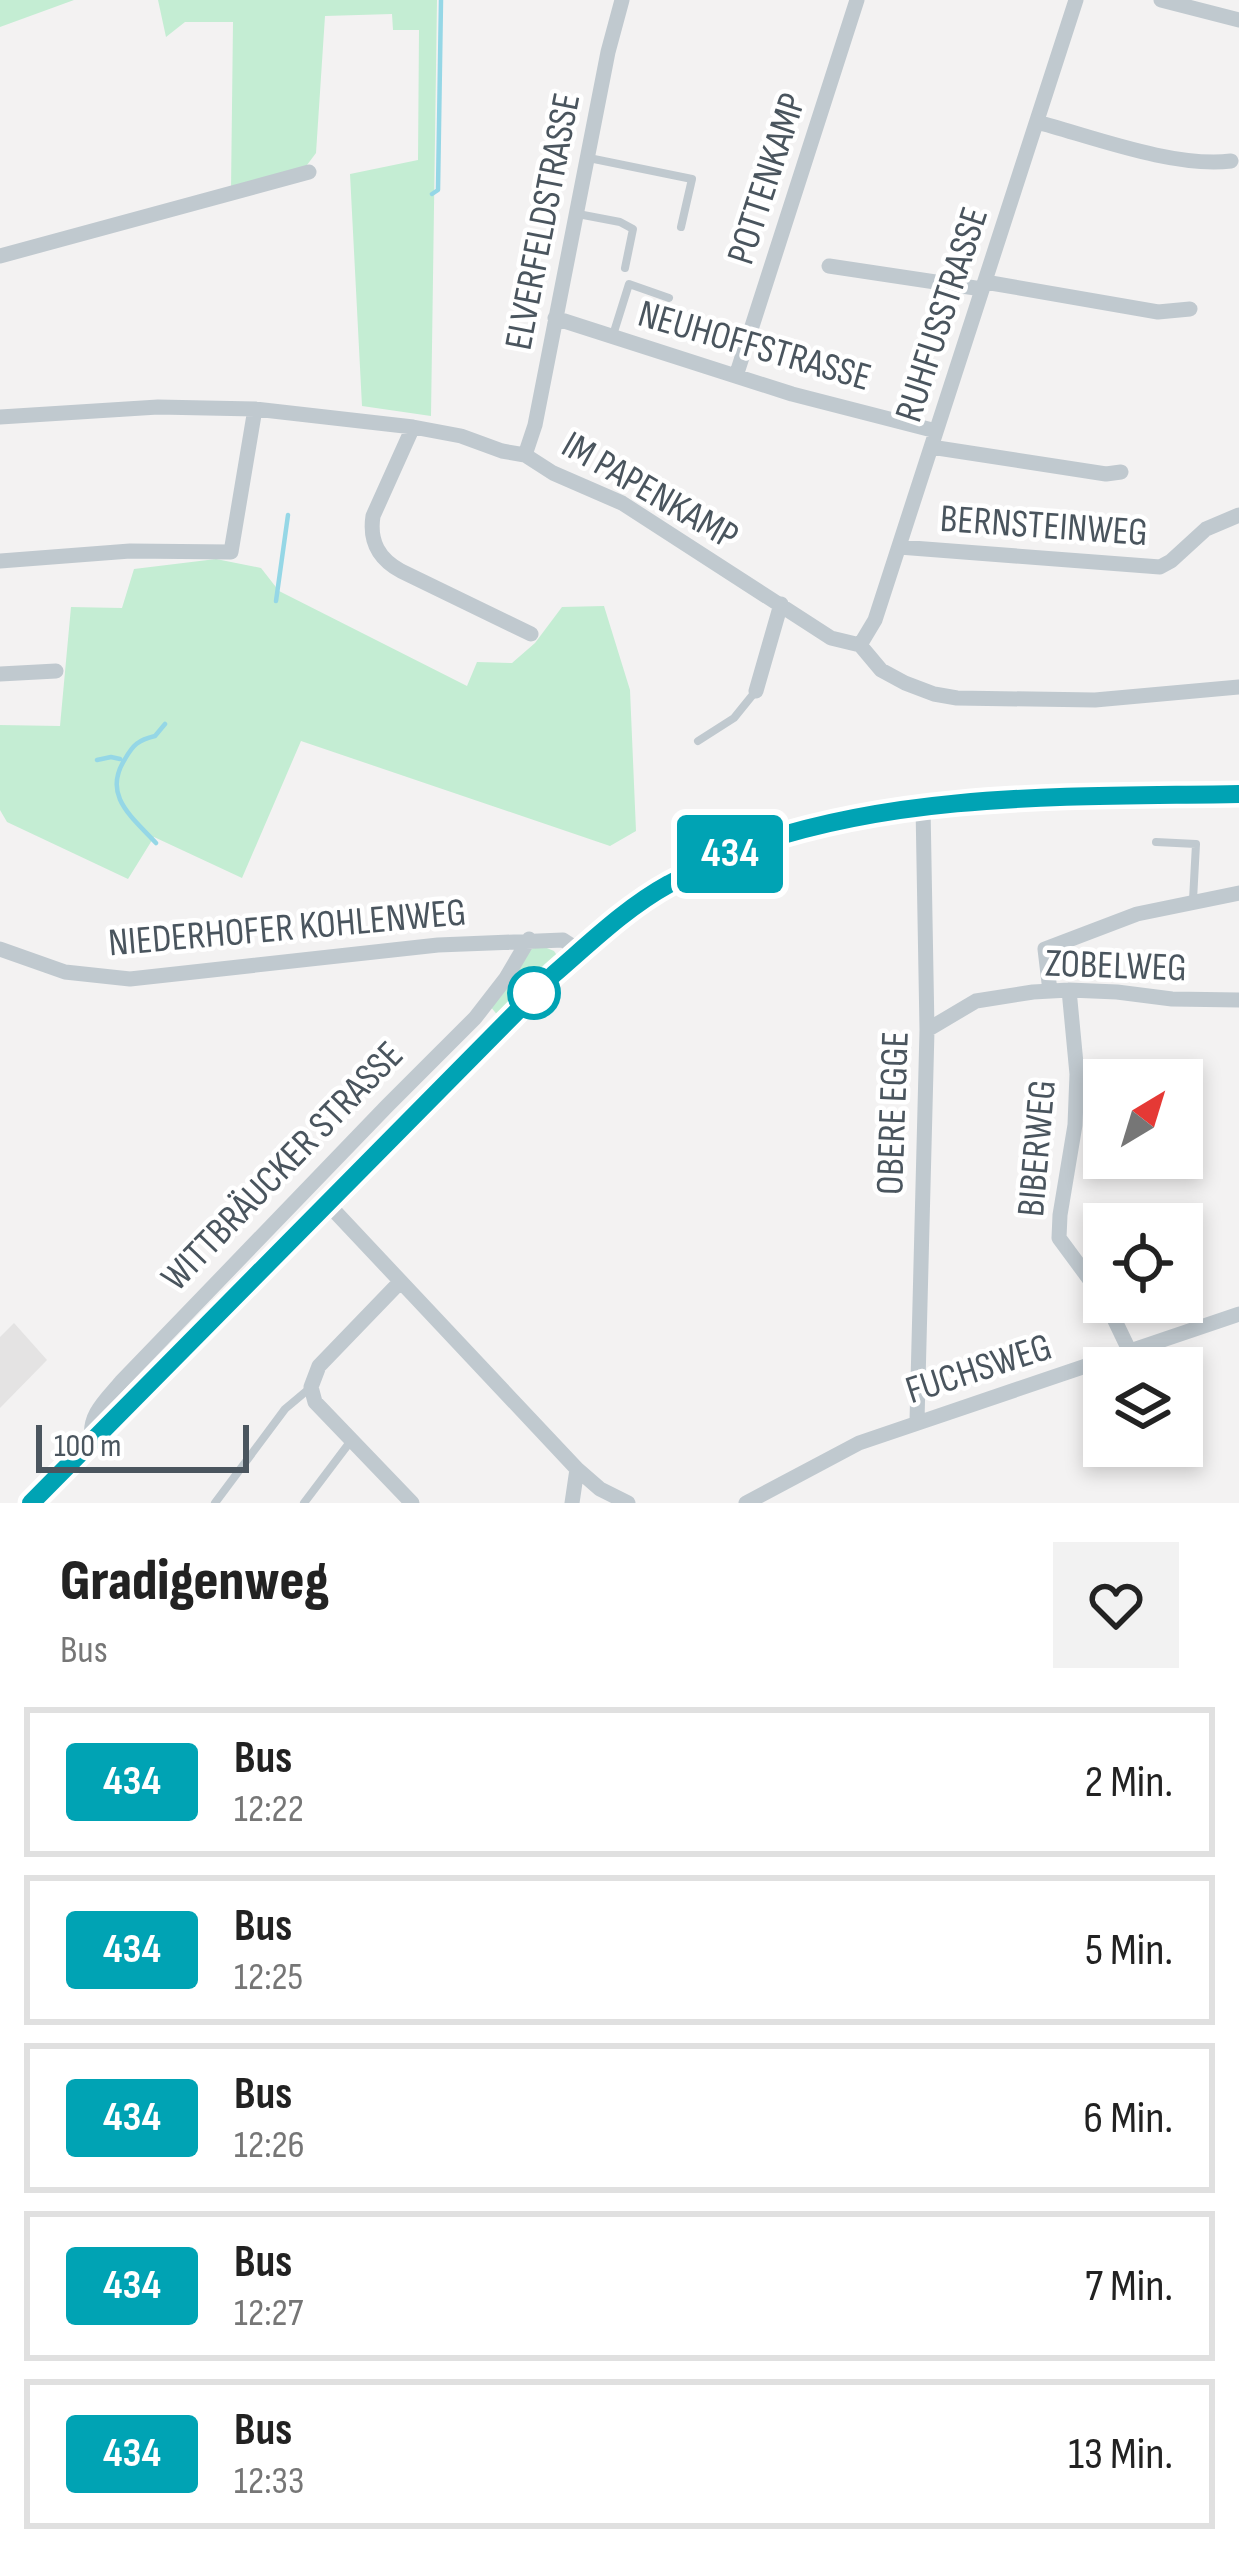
<!DOCTYPE html>
<html lang="de">
<head>
<meta charset="utf-8">
<style>
  :root { --surface:#fff; --page:#f2f2f2; --text:#222; --muted:#767676; --line:#e0e0e0 }
  body { margin:0; font-family:"Sofia Sans Condensed",sans-serif; background:var(--page); color:var(--text); height:100vh; display:flex; flex-direction:column; font-size:45px; white-space:nowrap }
  * { box-sizing:border-box; margin:0 }
  p { font-size:39px; color:var(--muted) }
  .icon { flex:none; width:66px; height:66px; fill:none; stroke:currentColor; stroke-width:2; stroke-linecap:round; stroke-linejoin:round }
  .map { position:relative; height:1503px; overflow:hidden }
  .panel { display:flex; flex-direction:column; background:var(--surface); flex:1 }
  .panel>* { flex:none }
  .badge { padding:0 24px; border-radius:9px; font-size:42px; line-height:78px }
  .needle { width:78px; rotate:38deg }
  .controls { position:absolute; left:1083px; top:1059px; display:grid; gap:24px }
  .controls a { display:grid; place-items:center; width:120px; height:120px; border-radius:0px; background:var(--surface); box-shadow:0 6px 18px #0003; font-size:60px }
  .scale { position:absolute; left:36px; bottom:30px; width:213px; box-sizing:border-box; padding-left:12px; border:6px solid #4a555e; border-top:0; font-size:33px; line-height:42px; white-space:nowrap; color:#4a555e; -webkit-text-stroke:9px #fff; paint-order:stroke }
  .map>.badge { position:absolute; translate:-50% -50%; box-shadow:0 0 0 6px #fff }
  .round { display:grid; place-items:center; flex:none; width:126px; height:126px; border-radius:0px; background:var(--page) }
  .head { display:flex; align-items:center; justify-content:space-between; height:204px; padding:0 60px }
  h1 { font-size:57px; font-weight:800; line-height:90px }
  ul { padding:0; list-style:none }
  li { display:flex; align-items:center; gap:36px; height:150px; margin:0 24px 18px; padding:0 36px; border:6px solid var(--line); border-radius:0px }
  li div { flex:1 }
  li b { display:block; font-size:45px }
  li em { font-style:normal }
  li .badge { min-width:132px; font-weight:700; text-align:center }
  .map>svg:first-child { display:block }
  .education { fill:#e4e3e3 }
  .green { fill:#c4edd3 }
  .lines { fill:none; stroke-linecap:round; stroke-linejoin:round }
  .stream { stroke:#95d7e6; stroke-width:4.5 }
  .lane { stroke:#c0c9cf; stroke-width:8 }
  .street { stroke:#c0c9cf; stroke-width:15 }
  .secondary { stroke:#c1cad3; stroke-width:21 }
  .line-casing { stroke:#fff; stroke-width:27 }
  .line { stroke:#00a3b4; stroke-width:18 }
  .stop-dot { fill:#fff; stroke:#00a3b4; stroke-width:6 }
  .labels { text-anchor:middle; stroke-width:9; stroke-linejoin:round; paint-order:stroke }
  .street-label { font-size:39px; fill:#4a555e; stroke:#fff }
</style>
</head>
<body>
<div class="map">
<svg width="1239" height="1503" viewBox="0 0 1239 1503">
  <rect width="100%" height="100%" fill="#f3f2f2"/>
  <path class="education" d="M 14,1323 L 47,1360 L 0,1408 L 0,1337 Z"/>
  <path class="green" d="M 0,0 L 74,0 L 0,27 Z
    M 158,0 L 437,0 L 431,416 L 362,406 L 350,174 L 418,160 L 419,30 L 393,30 L 392,14 L 325,16 L 316,153 L 304,169 L 231,190 L 233,22 L 185,22 L 166,37 Z
    M 216,559 L 261,568 L 279,591 L 467,686 L 477,662 L 512,663 L 535,643 L 562,607 L 604,606 L 630,690 L 636,831 L 610,846 L 301,741 L 242,878 L 154,837 L 128,879 L 7,822 L 0,810 L 0,725 L 60,726 L 71,607 L 122,608 L 134,569 Z
    M 542,946 L 554,951 L 558,957 L 499,1017 L 490,1006 L 531,949 Z"/>
  <g class="lines">
    <path class="stream" d="M 432,194 L 438,190 L 441,0
      M 276,601 L 288,515
      M 97,760 L 111,757 L 120,759
      M 156,843 C 131,816 102,795 125,759 C 133,745 138,740 155,736 L 165,724"/>
    <path class="lane" d="M 589,158 L 692,179 L 681,227
      M 578,214 L 620,222 L 633,229 L 625,268
      M 613,335 L 629,284 L 669,298
      M 698,741 L 734,718 L 755,692
      M 1156,842 L 1196,844 L 1193,900
      M 215,1503 L 285,1409 L 310,1388
      M 304,1503 L 350,1442"/>
    <path class="street" d="M 1161,0 L 1239,20
      M 1037,122 C 1093,137 1174,168 1231,161
      M 0,256 L 309,172
      M 829,266 L 982,289
      M 985,282 L 1158,312 L 1190,309
      M 555,318 L 792,394 L 936,431
      M 736,376 L 857,0
      M 0,417 L 158,407 L 255,409 L 413,427 L 461,436 L 502,451 L 525,455 L 553,473 L 622,503 L 831,638 L 860,645 L 881,670 L 905,683 L 934,694 L 957,698 L 1095,700 L 1239,687
      M 413,427 L 373,516 C 369,542 379,559 401,571 L 531,634
      M 931,447 L 1106,474 L 1121,472
      M 525,455 L 535,425 L 608,52 L 622,0
      M 899,547 L 1160,567 L 1171,561 L 1206,529 L 1239,515
      M 0,561 L 130,551 L 231,552 L 255,409
      M 860,645 L 875,620 L 1076,0
      M 0,674 L 56,671
      M 756,691 L 781,604
      M 0,949 L 65,972 L 130,979 L 438,945 L 563,940 L 580,951
      M 1069,990 L 1077,1074 L 1075,1125 L 1060,1215 L 1059,1238 L 1104,1299
      M 1050,991 L 1045,949 L 1137,914 L 1239,893
      M 927,1030 L 976,1001 L 1033,992 L 1069,990 L 1117,992 L 1172,999 L 1239,1000
      M 326,1202 L 577,1469 L 600,1489 L 628,1503
      M 400,1282 L 319,1366 L 311,1387 L 315,1402 L 412,1503
      M 1106,1302 L 1130,1352
      M 917,1421 L 927,1030 L 923,806
      M 92,1439 C 88,1415 106,1400 121,1382 L 387,1106 L 475,1018 L 506,978 L 529,939
      M 572,1503 L 577,1469
      M 746,1503 L 859,1443 L 1239,1314"/>
    <path class="secondary" d="M 31,1503 C 148,1380 268,1260 388,1140 C 493,1034 595,911 736,851 C 766,838 799,831 832,823 C 965,793 1103,797 1239,794"/>
  </g>
  <g class="lines">
    <g class="line-casing">
      <path id="line" d="M 31,1503 L 554,974 C 591,942 627,907 669,884 C 693,872 718,857 743,848 C 901,791 1073,797 1239,794"/>
    </g>
    <use href="#line" class="line"/>
  </g>
  <circle class="stop-dot" cx="534" cy="993" r="24"/>
  <g class="labels">
    <g class="street-label">
      <text transform="translate(765 178) rotate(-72)" y="14">POTTENKAMP</text>
      <text transform="translate(541 221) rotate(-79)" y="14">ELVERFELDSTRASSE</text>
      <text transform="translate(940 314) rotate(-72)" y="14">RUHFUSSTRASSE</text>
      <text transform="translate(755 344) rotate(16)" y="14">NEUHOFFSTRASSE</text>
      <text transform="translate(651 489) rotate(30)" y="14">IM PAPENKAMP</text>
      <text transform="translate(1044 524) rotate(4)" y="14">BERNSTEINWEG</text>
      <text transform="translate(287 926) rotate(-5)" y="14">NIEDERHOFER KOHLENWEG</text>
      <text transform="translate(1116 964) rotate(2)" y="14">ZOBELWEG</text>
      <text transform="translate(891 1113) rotate(-88)" y="14">OBERE EGGE</text>
      <text transform="translate(1035 1148) rotate(-85)" y="14">BIBERWEG</text>
      <text transform="translate(281 1165) rotate(-46)" y="14">WITTBRÄUCKER STRASSE</text>
      <text transform="translate(978 1367) rotate(-18)" y="14">FUCHSWEG</text>
    </g>
  </g>
</svg>
<div class="controls">
<a><svg class="needle" viewBox="-14 -14 28 28"><path d="M0-13l5 13h-10z" fill="#e53935"/><path d="M0 13l5-13h-10z" fill="#767676"/></svg></a>
<a><svg class="icon" aria-label="locate" viewBox="0 0 24 24"><circle cx="12" cy="12" r="6"/><path d="M12 2v4M12 18v4M2 12h4M18 12h4"/></svg></a>
<a><svg class="icon" aria-label="layers" viewBox="0 0 24 24"><path d="M12 4l9 5-9 5-9-5zM3 14l9 5 9-5"/></svg></a>
</div>
<div class="scale">100 m</div>
<b class="badge" style="left:730px;top:854px;background:#00a3b4;color:#fff">434</b>
</div>
<section class="panel">
<div class="head"><div><h1>Gradigenweg</h1><p>Bus</p></div><a class="round"><svg class="icon" aria-label="heart" viewBox="0 0 24 24"><path d="M12 20l-8-8c-3-5 5-10 8-4 3-6 11-1 8 4z"/></svg></a></div>
<ul>
<li><span class="badge" style="background:#00a3b4;color:#fff">434</span><div><b>Bus</b><p>12:22</p></div><em>2 Min.</em></li>
<li><span class="badge" style="background:#00a3b4;color:#fff">434</span><div><b>Bus</b><p>12:25</p></div><em>5 Min.</em></li>
<li><span class="badge" style="background:#00a3b4;color:#fff">434</span><div><b>Bus</b><p>12:26</p></div><em>6 Min.</em></li>
<li><span class="badge" style="background:#00a3b4;color:#fff">434</span><div><b>Bus</b><p>12:27</p></div><em>7 Min.</em></li>
<li><span class="badge" style="background:#00a3b4;color:#fff">434</span><div><b>Bus</b><p>12:33</p></div><em>13 Min.</em></li>
</ul>
</section>
</body>
</html>
